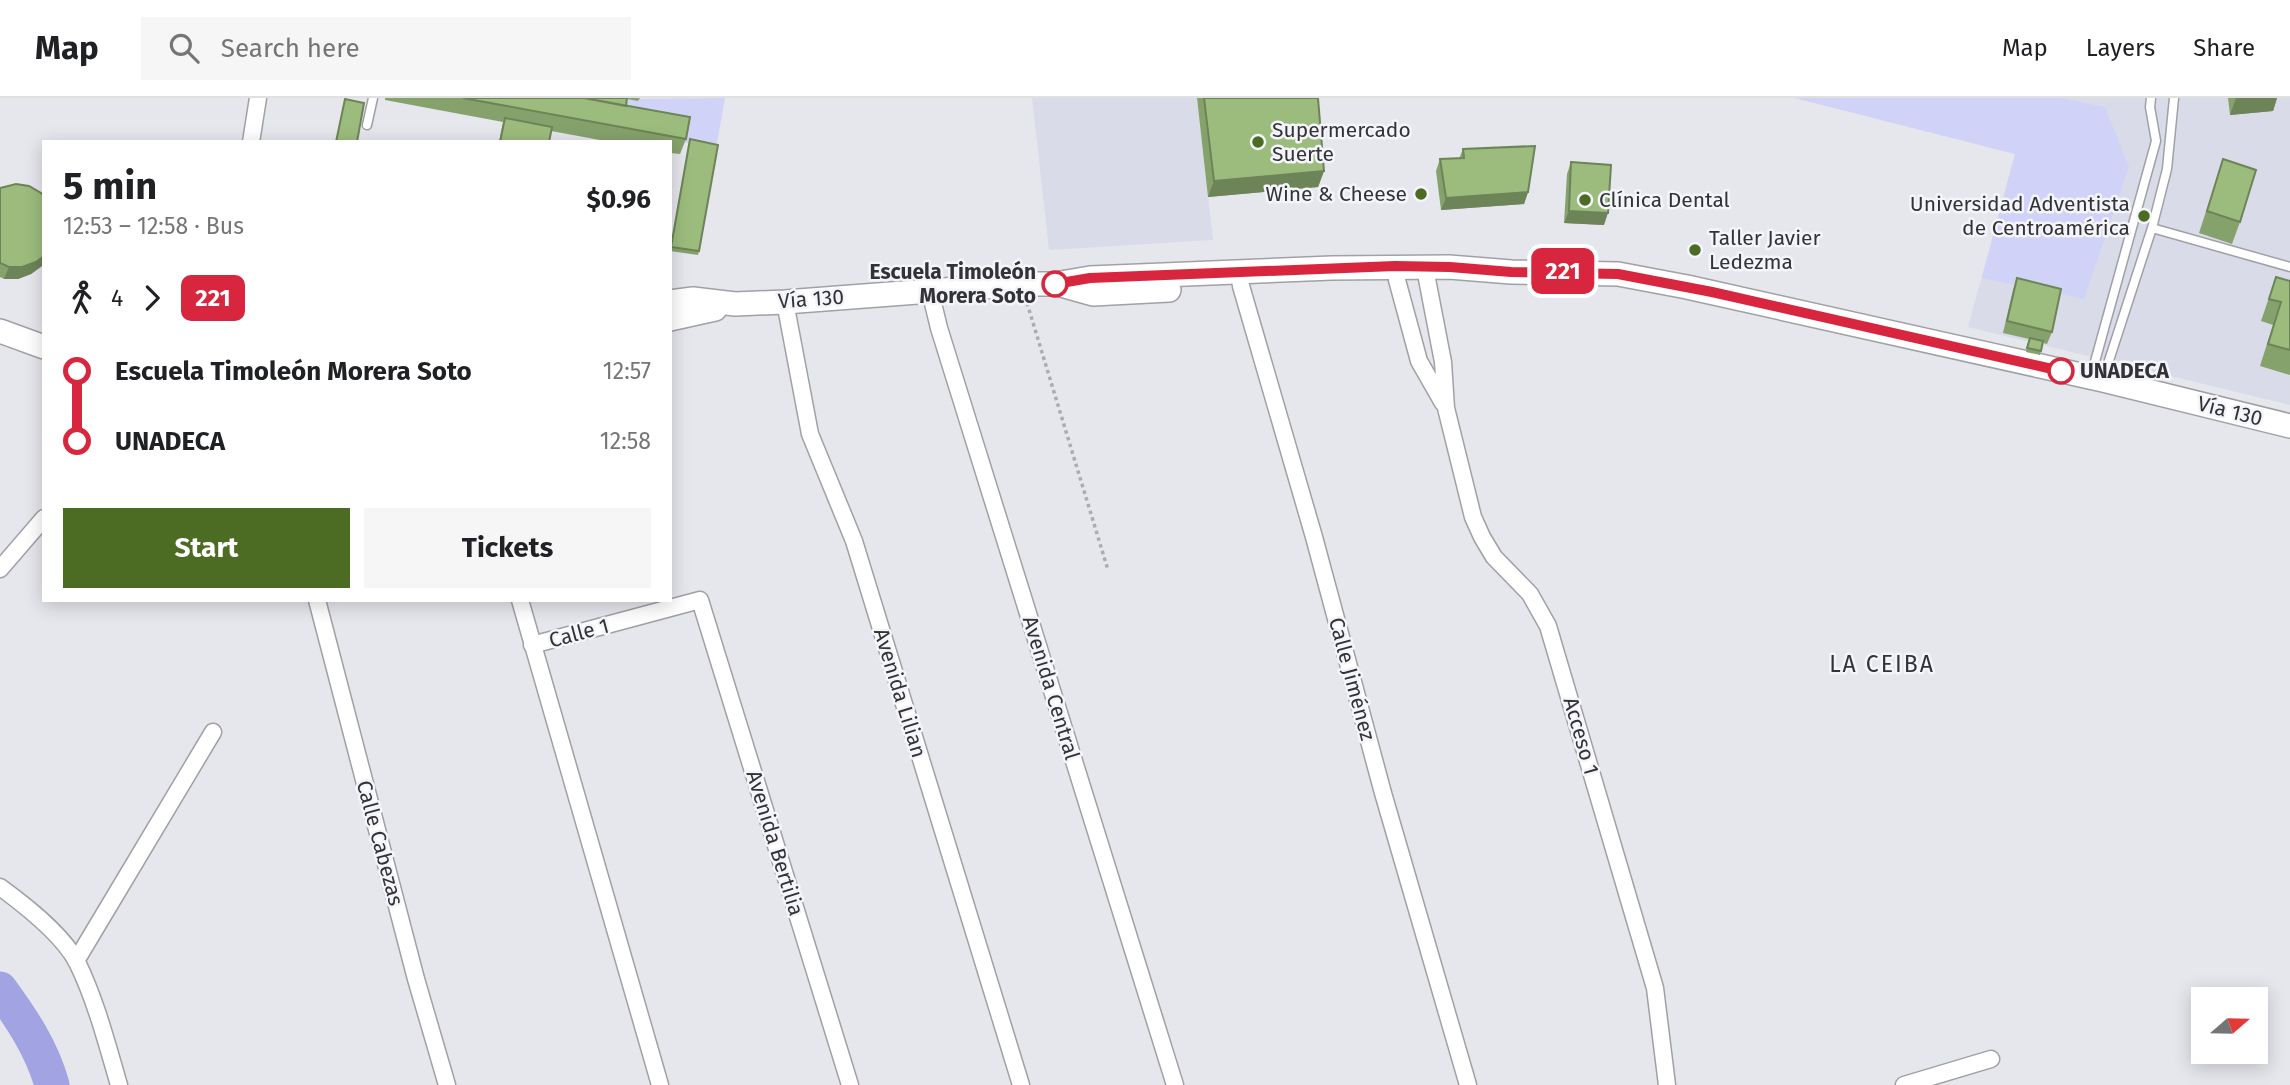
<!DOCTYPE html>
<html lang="en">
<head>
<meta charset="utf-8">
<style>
  :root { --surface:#fff; --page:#f6f6f6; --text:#202124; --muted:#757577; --line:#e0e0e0; --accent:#4b6c22 }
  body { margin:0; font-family:"Fira Sans",sans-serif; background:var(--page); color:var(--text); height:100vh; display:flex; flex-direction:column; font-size:26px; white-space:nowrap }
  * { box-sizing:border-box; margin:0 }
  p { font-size:23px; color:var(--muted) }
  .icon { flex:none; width:38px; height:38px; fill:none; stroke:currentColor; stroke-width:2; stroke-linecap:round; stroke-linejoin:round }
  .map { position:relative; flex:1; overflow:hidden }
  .side { position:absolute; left:42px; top:42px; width:630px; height:462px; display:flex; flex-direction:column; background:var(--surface); border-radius:0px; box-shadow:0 4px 18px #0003 }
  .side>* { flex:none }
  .badge { padding:0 14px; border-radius:10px; font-size:24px; line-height:46px }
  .needle { width:46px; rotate:70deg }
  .controls { position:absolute; left:2191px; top:889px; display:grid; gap:14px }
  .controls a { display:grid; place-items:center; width:77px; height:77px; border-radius:0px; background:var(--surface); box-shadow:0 4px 18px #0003; font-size:35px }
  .map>.badge { position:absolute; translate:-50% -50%; box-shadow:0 0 0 4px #fff }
  .legs { display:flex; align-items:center; gap:10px; height:77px; padding:0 21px; font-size:23px }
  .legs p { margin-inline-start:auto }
  .head { display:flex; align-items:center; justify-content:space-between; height:119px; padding:0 21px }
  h1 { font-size:38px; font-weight:700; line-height:52px }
  .primary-button { display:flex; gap:14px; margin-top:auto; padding:14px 21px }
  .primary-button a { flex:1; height:80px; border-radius:0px; background:var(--accent); color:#fff; font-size:28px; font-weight:700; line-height:80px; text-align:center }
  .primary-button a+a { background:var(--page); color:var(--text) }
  ul { padding:0 21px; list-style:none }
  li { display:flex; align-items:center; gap:24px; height:70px; font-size:26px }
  li i { display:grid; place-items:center; width:10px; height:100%; margin:0 9px; background:currentColor }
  li i::after { content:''; width:18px; height:18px; margin:-9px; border:5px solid; border-radius:50%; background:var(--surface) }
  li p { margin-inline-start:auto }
  li:first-child i { background:linear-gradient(#0000 50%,currentColor 0) }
  li:last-child i { background:linear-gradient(currentColor 50%,#0000 0) }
  header { display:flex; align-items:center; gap:42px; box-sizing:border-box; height:98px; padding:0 35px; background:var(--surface); border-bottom:2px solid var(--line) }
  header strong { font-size:33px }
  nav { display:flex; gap:38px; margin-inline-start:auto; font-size:24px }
  .search { width:490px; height:63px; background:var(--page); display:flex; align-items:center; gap:18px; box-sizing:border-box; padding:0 24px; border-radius:0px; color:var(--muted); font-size:26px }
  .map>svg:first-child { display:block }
  .built { fill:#dadbe9 }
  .green { fill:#d0d2f8 }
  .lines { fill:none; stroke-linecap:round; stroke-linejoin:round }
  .river { stroke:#a1a3e3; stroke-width:35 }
  .service-casing { stroke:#a0a0a6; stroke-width:11 }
  .minor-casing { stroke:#a0a0a6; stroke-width:19 }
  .secondary-casing { stroke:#a0a0a6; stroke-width:26 }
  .path { stroke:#abacb0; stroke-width:3.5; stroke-dasharray:3.5 3.5; stroke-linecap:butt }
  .service { stroke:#fff; stroke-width:8 }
  .minor { stroke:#fff; stroke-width:16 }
  .secondary { stroke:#fff; stroke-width:23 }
  .wall { fill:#86a26c }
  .shaded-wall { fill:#6d8458 }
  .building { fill:#9cbc7d; stroke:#6d8458; stroke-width:2 }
  .line-1-casing { stroke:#fff; stroke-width:16 }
  .line-1 { stroke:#d7263d; stroke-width:10 }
  .poi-dot { fill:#4b6c22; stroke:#f4f4fb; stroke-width:2.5 }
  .stop-1-dot { fill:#fff; stroke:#d7263d; stroke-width:3.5 }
  .labels { text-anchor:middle; stroke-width:5; stroke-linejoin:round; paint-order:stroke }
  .poi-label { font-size:21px; fill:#333335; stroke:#f4f4fb; text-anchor:start }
  .stop-label { font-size:21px; font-weight:bold; fill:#333335; stroke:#f4f4fb; text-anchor:end }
  .street-label { font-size:21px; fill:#333335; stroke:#f4f4fb }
  .neighbourhood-label { font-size:23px; letter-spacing:2px; fill:#333335; stroke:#f4f4fb }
</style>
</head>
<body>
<header>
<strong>Map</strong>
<div class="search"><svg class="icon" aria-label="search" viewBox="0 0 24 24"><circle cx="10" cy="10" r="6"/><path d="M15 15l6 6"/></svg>Search here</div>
<nav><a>Map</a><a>Layers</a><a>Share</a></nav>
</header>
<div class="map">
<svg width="2290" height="987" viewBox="0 0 2290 987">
  <rect width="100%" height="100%" fill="#e6e7ed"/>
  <path class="built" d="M 1032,0 L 1197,0 L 1213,142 L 1049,152 Z
    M 1795,0 L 2290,0 L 2290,307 L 1968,229 L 2015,56 Z"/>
  <path class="green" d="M 725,0 L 716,51 L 683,44 L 684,35 L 621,23 L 626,1 Z
    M 1795,0 L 2062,0 L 2105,9 L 2129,69 L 2084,201 L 1982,180 L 2015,56 Z"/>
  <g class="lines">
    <path class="river" d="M 0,891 C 22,921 42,951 52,987"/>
    <g class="service-casing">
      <path id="service" d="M 367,27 L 373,0
        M 2152,130 L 2290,169
        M 2091,278 L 2156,43 L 2150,9 L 2151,0
        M 2103,281 L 2152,130 L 2167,71 L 2174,0"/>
    </g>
    <g class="minor-casing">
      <path id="minor" d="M 251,44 L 258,0
        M 1239,174 L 1241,188 L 1314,439 L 1383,695 L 1468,987
        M 1427,181 L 1443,264 L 1446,310 L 1473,419 L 1482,439 L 1494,459 L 1530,496 L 1548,528 L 1655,890 L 1667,987
        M 1397,182 L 1419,263 L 1443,305
        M 930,193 L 939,230 L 1175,987
        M 785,204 L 810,336 L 854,443 L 1021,987
        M 0,471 L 44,420
        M 317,502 L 416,881 L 447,987
        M 520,502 L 660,987
        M 532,547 L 700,502 L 850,987
        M 0,789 C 26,808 62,836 77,864 C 96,903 107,946 119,987
        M 76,863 L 213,634
        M 1904,987 L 1991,961"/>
    </g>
    <g class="secondary-casing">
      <path id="secondary" d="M 1061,187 L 1093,196 L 1169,192
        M 670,204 L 693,201 L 735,206 L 785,204 L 1023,186 L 1055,186 L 1090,180 L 1332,170 L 1449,169 L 1511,174 L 1618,176 L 1687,189 L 2103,282 L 2290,328
        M 670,221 L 715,211
        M 0,233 L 44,249"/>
    </g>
    <path class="path" d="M 1027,205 L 1108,472"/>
    <use href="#service" class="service"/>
    <use href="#minor" class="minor"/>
    <use href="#secondary" class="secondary"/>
  </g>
  <path class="wall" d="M 385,0 L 640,0 L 638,3 L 627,1 L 626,8 L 686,41 L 680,56 L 670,55 L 670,44 L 611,44 L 551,33 L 549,44 L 499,44 L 503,24 L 385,2 Z
    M 1197,0 L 1318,0 L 1324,73 L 1318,89 L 1208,99 Z
    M 2228,0 L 2277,0 L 2273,13 L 2230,17 Z
    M 690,41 L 699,153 L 698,157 L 670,153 Z
    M 1463,51 L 1528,94 L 1524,106 L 1441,112 L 1436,73 L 1440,61 L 1459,61 Z
    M 2223,61 L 2240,124 L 2232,146 L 2199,135 Z
    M 1571,64 L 1604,127 L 1564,125 L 1567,76 Z
    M 0,90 L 42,168 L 31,176 L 18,181 L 4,181 L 0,179 Z
    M 2276,179 L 2290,183 L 2290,277 L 2260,268 L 2273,227 L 2261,223 Z
    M 2017,180 L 2052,234 L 2047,246 L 2043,245 L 2040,257 L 2026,254 L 2029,241 L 2003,235 L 2013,192 Z"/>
  <path class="shaded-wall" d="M 2236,0 L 2277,0 L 2273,13 L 2230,17 Z
    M 1324,73 L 1318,89 L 1208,99 L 1214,83 Z
    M 1528,94 L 1524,106 L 1441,112 L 1446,100 Z
    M 1569,113 L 1608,115 L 1604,127 L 1564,125 Z
    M 44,158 L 44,165 L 42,168 L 31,176 L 18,181 L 4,181 L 9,169 Z"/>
  <path class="building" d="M 463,0 L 584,0 L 690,19 L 686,41 Z
    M 584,0 L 627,0 L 626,8 Z
    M 1204,0 L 1318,0 L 1324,73 L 1214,83 Z
    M 345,1 L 364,5 L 357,44 L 336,44 Z
    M 505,20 L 552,29 L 549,44 L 500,44 Z
    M 690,41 L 718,47 L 699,153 L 671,149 Z
    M 1535,48 L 1528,94 L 1446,100 L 1440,61 L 1464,60 L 1463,51 Z
    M 2223,61 L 2256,72 L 2240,124 L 2207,113 Z
    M 1571,64 L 1611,67 L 1608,115 L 1569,113 Z
    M 16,86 L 29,88 L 41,95 L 44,98 L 44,158 L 36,164 L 22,169 L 9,169 L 0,165 L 0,90 Z
    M 2276,179 L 2290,183 L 2290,252 L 2268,246 L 2281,204 L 2269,201 Z
    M 2017,180 L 2061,191 L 2052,234 L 2007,223 Z
    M 2030,240 L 2043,243 L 2041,253 L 2027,250 Z"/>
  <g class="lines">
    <g class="line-1-casing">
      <path id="line-1" d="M 1055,186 L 1090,180 L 1395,168 L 1450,169 L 1511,174 L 1618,176 L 1712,194 L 2061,273"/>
    </g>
    <use href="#line-1" class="line-1"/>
  </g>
  <g class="poi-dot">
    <circle cx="1258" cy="44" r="7"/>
    <circle cx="1421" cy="96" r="7"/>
    <circle cx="1585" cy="102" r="7"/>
    <circle cx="2144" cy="118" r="7"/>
    <circle cx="1695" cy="152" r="7"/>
  </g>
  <g class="stop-1-dot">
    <circle cx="1055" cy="186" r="12"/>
    <circle cx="2061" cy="273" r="12"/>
  </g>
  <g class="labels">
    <g class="poi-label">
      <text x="1272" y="39">Supermercado<tspan x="1272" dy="24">Suerte</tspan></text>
      <text x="1407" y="103" text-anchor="end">Wine &amp; Cheese</text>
      <text x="1599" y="109">Clínica Dental</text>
      <text x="2130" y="113" text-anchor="end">Universidad Adventista<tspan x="2130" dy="24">de Centroamérica</tspan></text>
      <text x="1709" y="147">Taller Javier<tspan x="1709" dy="24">Ledezma</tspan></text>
    </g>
    <g class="stop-label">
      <text x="1036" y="181">Escuela Timoleón<tspan x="1036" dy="24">Morera Soto</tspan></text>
      <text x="2080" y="280" text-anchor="start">UNADECA</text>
    </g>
    <g class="street-label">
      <text transform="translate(811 201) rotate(-4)" y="7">Vía 130</text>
      <text transform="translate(2230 313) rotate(14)" y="7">Vía 130</text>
      <text transform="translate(579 535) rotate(-15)" y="7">Calle 1</text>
      <text transform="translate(1352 581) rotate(75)" y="7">Calle Jiménez</text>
      <text transform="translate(1051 590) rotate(73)" y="7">Avenida Central</text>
      <text transform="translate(900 595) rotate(73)" y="7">Avenida Lilian</text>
      <text transform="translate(1581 638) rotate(74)" y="7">Acceso 1</text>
      <text transform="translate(380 745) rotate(75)" y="7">Calle Cabezas</text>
      <text transform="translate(775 745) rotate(73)" y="7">Avenida Bertilia</text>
    </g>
    <g class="neighbourhood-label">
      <text x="1882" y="574">LA CEIBA</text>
    </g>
  </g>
</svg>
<div class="controls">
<a><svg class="needle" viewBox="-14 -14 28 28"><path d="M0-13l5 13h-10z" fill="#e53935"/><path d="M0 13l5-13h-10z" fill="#757577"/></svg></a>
</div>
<b class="badge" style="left:1563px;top:173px;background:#d7263d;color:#fff">221</b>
<section class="side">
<div class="head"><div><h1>5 min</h1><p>12:53 – 12:58 · Bus</p></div><b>$0.96</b></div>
<div class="legs"><svg class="icon" aria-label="walk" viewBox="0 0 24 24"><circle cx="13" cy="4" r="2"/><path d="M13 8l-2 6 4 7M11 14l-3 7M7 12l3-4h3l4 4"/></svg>4<svg class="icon" aria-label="forward" viewBox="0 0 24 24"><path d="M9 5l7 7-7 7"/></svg><b class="badge" style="background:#d7263d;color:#fff">221</b></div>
<ul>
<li><i style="color:#d7263d"></i><b>Escuela Timoleón Morera Soto</b><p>12:57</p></li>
<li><i style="color:#d7263d"></i><b>UNADECA</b><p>12:58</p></li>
</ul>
<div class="primary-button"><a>Start</a><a>Tickets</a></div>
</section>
</div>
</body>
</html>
